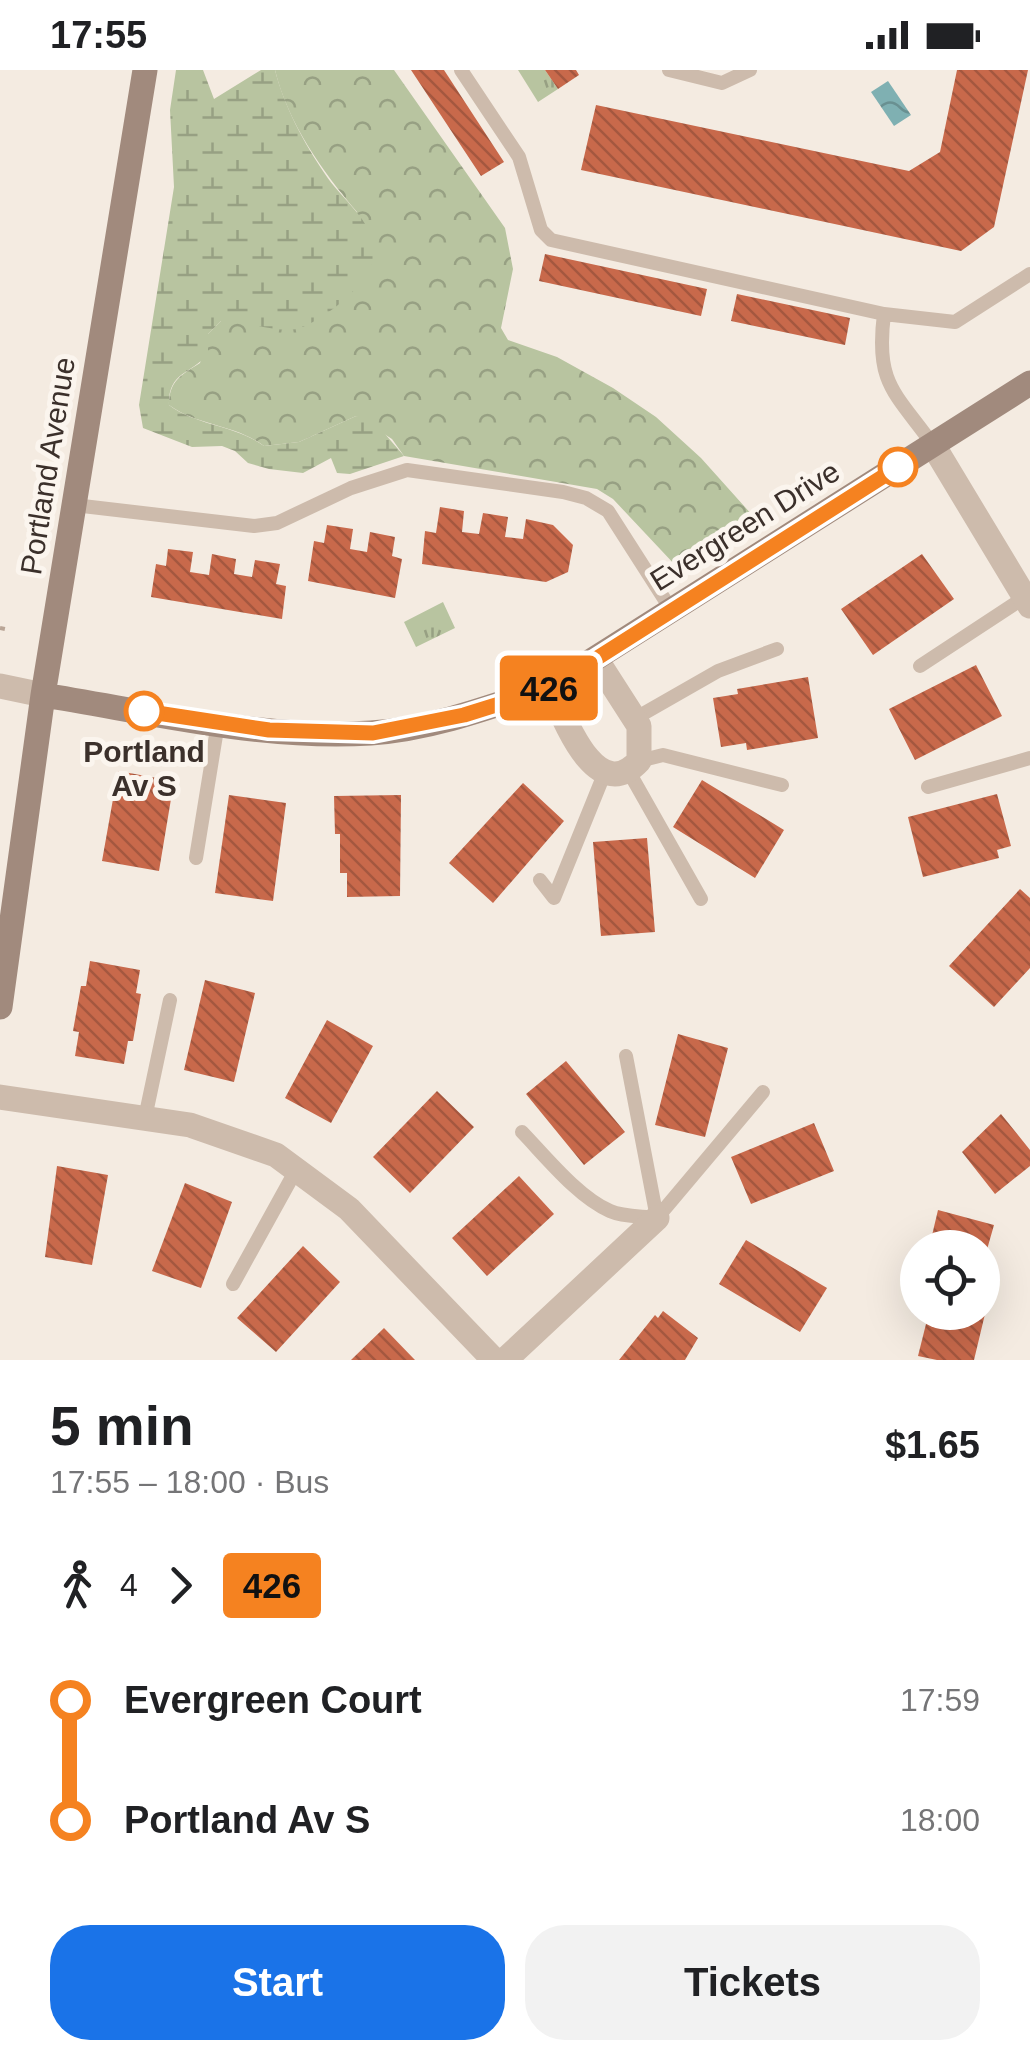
<!DOCTYPE html>
<html lang="en">
<head>
<meta charset="utf-8">
<style>
  :root { --surface:#fff; --page:#f2f2f2; --text:#202124; --muted:#757577; --accent:#1a73e8 }
  body { margin:0; font-family:Arial,sans-serif; background:var(--page); color:var(--text); height:100vh; display:flex; flex-direction:column; font-size:38px; white-space:nowrap }
  * { box-sizing:border-box; margin:0 }
  p { font-size:32px; color:var(--muted) }
  .icon { flex:none; width:55px; height:55px; fill:none; stroke:currentColor; stroke-width:2; stroke-linecap:round; stroke-linejoin:round }
  .map { position:relative; height:1290px; overflow:hidden }
  .details { display:flex; flex-direction:column; background:var(--surface); flex:1 }
  .details>* { flex:none }
  .badge { padding:0 20px; border-radius:8px; font-size:35px; line-height:65px }
  .fabs { position:absolute; left:900px; top:1160px; display:grid; gap:20px }
  .fabs a { display:grid; place-items:center; width:100px; height:100px; border-radius:50%; background:var(--surface); box-shadow:0 10px 40px #0002; font-size:50px }
  .map>.badge { position:absolute; translate:-50% -50%; box-shadow:0 0 0 5px #fff }
  .legs { display:flex; align-items:center; gap:15px; height:110px; padding:0 50px; font-size:32px }
  .legs p { margin-inline-start:auto }
  .overview { display:flex; align-items:center; justify-content:space-between; height:170px; padding:0 50px }
  h1 { font-size:55px; font-weight:700; line-height:75px }
  .primary-button { display:flex; gap:20px; margin-top:auto; padding:20px 50px }
  .primary-button a { flex:1; height:115px; border-radius:40px; background:var(--accent); color:#fff; font-size:40px; font-weight:700; line-height:115px; text-align:center }
  .primary-button a+a { background:var(--page); color:var(--text) }
  ul { padding:0 50px; list-style:none }
  li { display:flex; align-items:center; gap:35px; height:120px; font-size:38px }
  li i { display:grid; place-items:center; width:15px; height:100%; margin:0 12px; background:currentColor }
  li i::after { content:''; width:25px; height:25px; margin:-12px; border:8px solid; border-radius:50%; background:var(--surface) }
  li p { margin-inline-start:auto }
  li:first-child i { background:linear-gradient(#0000 50%,currentColor 0) }
  li:last-child i { background:linear-gradient(currentColor 50%,#0000 0) }
  .status { display:flex; justify-content:space-between; align-items:center; height:70px; padding:0 50px; background:var(--surface); direction:ltr }
  .status svg { height:28px; fill:currentColor }
  .map>svg:first-child { display:block }
  .forest { fill:url(#forest-crowns) }
  .wetland { fill:url(#wetland-marsh) }
  .park { fill:url(#park-tufts) }
  .water { fill:url(#water-waves) }
  .building { fill:url(#building-back-hatch) }
  .lines { fill:none; stroke-linecap:round; stroke-linejoin:round }
  .path { stroke:#b9a596; stroke-width:4; stroke-dasharray:5 5; stroke-linecap:butt }
  .lane { stroke:#cdbbac; stroke-width:14 }
  .street { stroke:#cdbbac; stroke-width:25 }
  .secondary { stroke:#a18a7d; stroke-width:25 }
  .line-1-casing { stroke:#fff; stroke-width:22 }
  .line-1 { stroke:#f58220; stroke-width:15 }
  .stop-1-dot { fill:#fff; stroke:#f58220; stroke-width:5 }
  .labels { text-anchor:middle; stroke-width:10; stroke-linejoin:round; paint-order:stroke }
  .street-label { font-size:30px; fill:#3b302b; stroke:#fbf5ee }
  .stop-label { font-size:30px; font-weight:bold; fill:#3b302b; stroke:#fbf5ee }
</style>
</head>
<body>
<div class="status"><b>17:55</b><svg viewBox="0 0 49 12"><path d="M0 12V9h3v3zM5 12V6h3v6zM10 12V3h3v9zM15 12V0h3v12zM26 1h20v11H26zM47 4h2v5h-2z"/></svg></div>
<div class="map">
<svg width="1030" height="1290" viewBox="0 0 1030 1290">
  <defs>
    <pattern id="forest-crowns" width="20" height="18" patternUnits="userSpaceOnUse" patternTransform="scale(2.5)"><rect width="20" height="18" fill="#b8c4a0"/><path d="M2 6a3 3 0 1 1 6 0M12 15a3 3 0 1 1 6 0" fill="none" stroke="#97a083"/></pattern>
    <pattern id="wetland-marsh" width="20" height="14" patternUnits="userSpaceOnUse" patternTransform="scale(2.5)"><rect width="20" height="14" fill="#b8c4a0"/><path d="M1 5h8M5 5V1M11 12h8M15 12V8" fill="none" stroke="#97a083"/></pattern>
    <pattern id="park-tufts" width="24" height="20" patternUnits="userSpaceOnUse" patternTransform="scale(2.5)"><rect width="24" height="20" fill="#b8c4a0"/><path d="M3 7l-1-3M5 7V3M7 7l1-3M15 17l-1-3M17 17v-4M19 17l1-3" fill="none" stroke="#97a083"/></pattern>
    <pattern id="water-waves" width="16" height="10" patternUnits="userSpaceOnUse" patternTransform="scale(2.5)"><rect width="16" height="10" fill="#7fb0b2"/><path d="M0 5q4-4 8 0t8 0" fill="none" stroke="#699091"/></pattern>
    <pattern id="building-back-hatch" width="6" height="6" patternUnits="userSpaceOnUse" patternTransform="scale(2.5)"><rect width="6" height="6" fill="#c8694b"/><path d="M-1 5l2 2M0 0l6 6M5-1l2 2" fill="none" stroke="#a4573f"/></pattern>
  </defs>
  <rect width="100%" height="100%" fill="#f4ebe1"/>
  <path class="forest" d="M 275,0 L 394,0 L 505,158 L 513,199 L 501,258 L 508,270 L 557,287 L 613,318 L 656,347 L 701,388 L 753,446 L 676,496 L 613,429 L 597,419 L 404,386 L 392,369 L 356,346 L 299,372 L 264,376 C 235,354 197,356 169,335 C 169,311 181,305 200,293 L 208,264 L 221,251 L 244,251 L 272,258 L 357,142 C 322,101 288,53 275,0 Z"/>
  <path class="wetland" d="M 176,0 L 203,0 L 214,29 L 261,0 L 275,0 C 284,36 304,73 325,104 C 340,127 366,145 374,173 C 384,204 325,251 297,259 C 280,263 244,251 221,251 L 208,264 L 208,284 C 190,305 168,302 169,335 C 197,356 235,355 264,376 L 299,372 L 356,346 L 373,350 L 404,386 L 350,404 L 337,403 L 331,388 L 303,403 L 269,399 L 248,393 L 235,381 L 222,376 L 192,377 L 143,358 L 139,335 L 174,117 L 170,40 Z"/>
  <path class="park" d="M 518,0 L 545,0 L 558,19 L 538,32 Z
    M 443,532 L 455,558 L 416,577 L 404,552 Z"/>
  <path class="water" d="M 888,11 L 911,45 L 894,56 L 871,22 Z"/>
  <path class="building" d="M 411,0 L 444,0 L 504,92 L 481,106 Z
    M 545,0 L 576,0 L 579,5 L 558,19 Z
    M 957,0 L 1028,0 L 994,157 L 961,181 L 581,100 L 596,35 L 909,101 L 940,82 Z
    M 545,184 L 707,219 L 701,246 L 539,211 Z
    M 737,224 L 850,248 L 845,275 L 731,251 Z
    M 440,437 L 464,441 L 462,462 L 479,464 L 483,443 L 508,447 L 505,467 L 523,469 L 526,449 L 553,455 L 573,475 L 568,502 L 546,512 L 422,494 L 425,461 L 436,463 Z
    M 327,455 L 353,459 L 350,479 L 367,482 L 370,462 L 395,467 L 392,486 L 402,489 L 395,528 L 308,511 L 314,471 L 324,473 Z
    M 168,479 L 193,482 L 190,502 L 209,505 L 212,484 L 236,489 L 234,504 L 252,507 L 255,490 L 280,494 L 276,514 L 286,516 L 282,549 L 151,527 L 156,494 L 166,496 Z
    M 922,484 L 954,529 L 873,585 L 841,539 Z
    M 976,595 L 1002,646 L 915,690 L 889,639 Z
    M 808,607 L 818,668 L 747,680 L 746,673 L 721,677 L 713,628 L 738,624 L 737,619 Z
    M 118,701 L 174,711 L 159,801 L 102,791 Z
    M 702,710 L 784,760 L 755,808 L 673,757 Z
    M 523,713 L 564,751 L 493,833 L 449,793 Z
    M 997,724 L 1011,776 L 997,780 L 999,788 L 923,807 L 908,747 Z
    M 229,725 L 286,733 L 273,831 L 215,823 Z
    M 401,725 L 400,826 L 347,827 L 347,803 L 340,803 L 340,764 L 335,764 L 334,726 Z
    M 647,768 L 655,862 L 601,866 L 593,772 Z
    M 1020,819 L 1030,828 L 1030,898 L 994,937 L 949,896 Z
    M 90,891 L 140,900 L 136,923 L 141,924 L 133,971 L 128,971 L 124,994 L 75,986 L 79,962 L 73,961 L 81,916 L 86,916 Z
    M 205,910 L 255,923 L 234,1012 L 184,1000 Z
    M 327,950 L 373,976 L 331,1053 L 285,1028 Z
    M 678,964 L 728,978 L 705,1067 L 655,1055 Z
    M 566,991 L 625,1062 L 584,1095 L 526,1024 Z
    M 437,1021 L 474,1057 L 410,1123 L 373,1087 Z
    M 1001,1044 L 1030,1080 L 1030,1096 L 995,1124 L 962,1082 Z
    M 814,1053 L 834,1101 L 751,1134 L 731,1087 Z
    M 57,1096 L 108,1105 L 92,1195 L 45,1187 Z
    M 519,1106 L 554,1144 L 487,1206 L 452,1168 Z
    M 185,1113 L 232,1132 L 201,1218 L 152,1201 Z
    M 938,1140 L 994,1155 L 984,1190 L 982,1178 L 929,1178 Z
    M 746,1170 L 827,1218 L 800,1262 L 719,1214 Z
    M 303,1176 L 340,1212 L 276,1282 L 237,1248 Z
    M 663,1241 L 698,1268 L 685,1290 L 619,1290 L 655,1245 L 658,1248 Z
    M 929,1242 L 985,1244 L 974,1290 L 937,1290 L 918,1286 Z
    M 384,1258 L 415,1290 L 351,1290 Z"/>
  <g class="lines">
    <path class="path" d="M 0,558 L 5,559"/>
    <path class="lane" d="M 461,0 L 519,87 L 541,160 L 551,170 L 884,244 C 875,314 895,322 933,375
      M 669,0 L 722,13 L 750,0
      M 884,244 L 955,252 L 1030,204
      M 74,435 L 254,456 L 277,453 L 351,418 L 407,400 L 563,422 L 586,428 L 608,441 L 672,541
      M 920,596 L 1025,527
      M 634,649 L 718,601 L 777,579
      M 639,691 L 663,685 L 782,715
      M 629,702 L 701,829
      M 928,717 L 1030,688
      M 196,788 L 218,653
      M 540,810 L 554,828 L 605,702
      M 626,986 L 657,1148
      M 145,1048 L 170,930
      M 522,1062 C 546,1087 578,1127 610,1141 C 623,1147 642,1146 656,1148
      M 657,1148 L 763,1022
      M 233,1214 L 296,1100"/>
    <path class="street" d="M 933,375 L 1030,536
      M 0,616 L 43,625
      M 550,617 C 564,648 596,737 639,691 L 639,656 L 596,589
      M 0,1027 L 190,1055 L 276,1085 L 349,1139 L 494,1290
      M 505,1290 L 657,1148"/>
    <path class="secondary" d="M 43,625 C 150,642 262,670 371,663 C 432,659 493,636 550,617 L 1030,313
      M 0,937 L 43,625 L 145,0"/>
  </g>
  <g class="lines">
    <g class="line-1-casing">
      <path id="line-1" d="M 144,641 L 269,660 L 373,663 L 464,645 L 550,618 L 898,397"/>
    </g>
    <use href="#line-1" class="line-1"/>
  </g>
  <g class="stop-1-dot">
    <circle cx="898" cy="397" r="18"/>
    <circle cx="144" cy="641" r="18"/>
  </g>
  <g class="labels">
    <g class="street-label">
      <text transform="translate(48 396) rotate(-81)" y="10">Portland Avenue</text>
      <text transform="translate(745 456) rotate(-32)" y="10">Evergreen Drive</text>
    </g>
    <g class="stop-label">
      <text x="144" y="692">Portland<tspan x="144" dy="34">Av S</tspan></text>
    </g>
  </g>
</svg>
<div class="fabs">
<a><svg class="icon" aria-label="locate" viewBox="0 0 24 24"><circle cx="12" cy="12" r="6"/><path d="M12 2v4M12 18v4M2 12h4M18 12h4"/></svg></a>
</div>
<b class="badge" style="left:549px;top:618px;background:#f58220;color:#111">426</b>
</div>
<section class="details">
<div class="overview"><div><h1>5 min</h1><p>17:55 – 18:00 · Bus</p></div><b>$1.65</b></div>
<div class="legs"><svg class="icon" aria-label="walk" viewBox="0 0 24 24"><circle cx="13" cy="4" r="2"/><path d="M13 8l-2 6 4 7M11 14l-3 7M7 12l3-4h3l4 4"/></svg>4<svg class="icon" aria-label="forward" viewBox="0 0 24 24"><path d="M9 5l7 7-7 7"/></svg><b class="badge" style="background:#f58220;color:#111">426</b></div>
<ul>
<li><i style="color:#f58220"></i><b>Evergreen Court</b><p>17:59</p></li>
<li><i style="color:#f58220"></i><b>Portland Av S</b><p>18:00</p></li>
</ul>
<div class="primary-button"><a>Start</a><a>Tickets</a></div>
</section>
</body>
</html>
